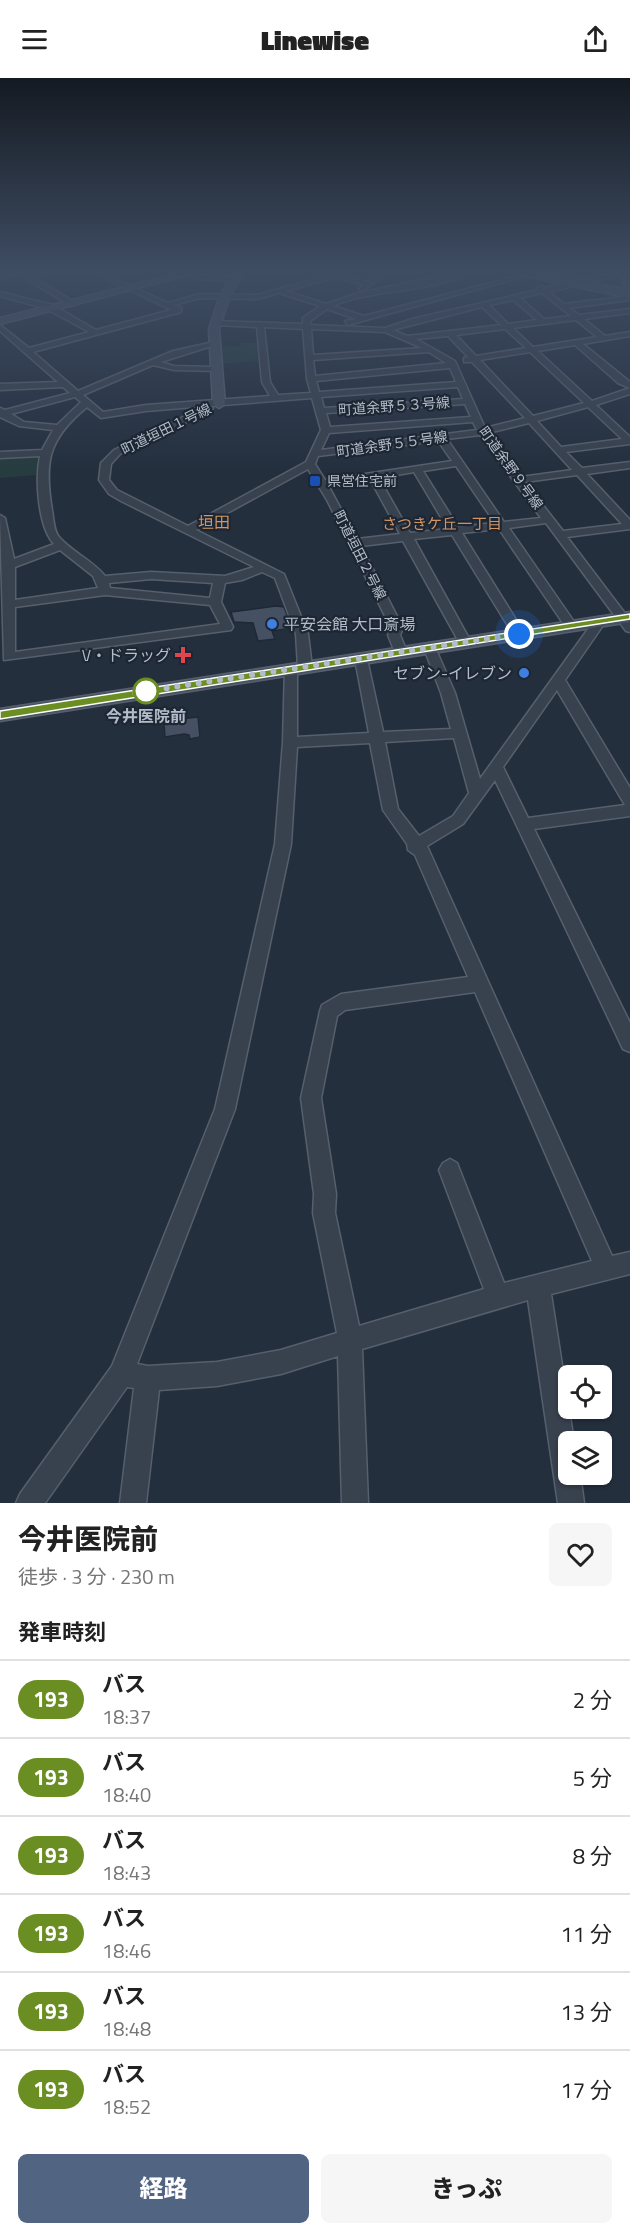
<!DOCTYPE html>
<html lang="ja">
<head>
<meta charset="utf-8">
<style>
  :root { --surface:#fff; --page:#f6f6f6; --text:#222; --muted:#767676; --line:#e0e0e0; --accent:#516482 }
  body { margin:0; font-family:"Titillium Web","Noto Sans JP",sans-serif; background:var(--page); color:var(--text); height:100vh; display:flex; flex-direction:column; font-size:22px; white-space:nowrap }
  * { box-sizing:border-box; margin:0 }
  p { font-size:20px; color:var(--muted) }
  .icon { flex:none; width:33px; height:33px; fill:none; stroke:currentColor; stroke-width:2; stroke-linecap:round; stroke-linejoin:round }
  .map { position:relative; height:1425px; overflow:hidden }
  .panel { display:flex; flex-direction:column; background:var(--surface); flex:1 }
  .panel>* { flex:none }
  .badge { padding:0 12px; border-radius:20px; font-size:21px; line-height:39px }
  .fabs { position:absolute; left:558px; top:1287px; display:grid; gap:12px }
  .fabs a { display:grid; place-items:center; width:54px; height:54px; border-radius:9px; background:var(--surface); box-shadow:0 2px 4px #0004; font-size:30px }
  .you { position:absolute; width:30px; height:30px; margin:-15px; border:4px solid #fff; border-radius:50%; background:#1a73e8; box-shadow:0 0 0 9px #1a73e833 }
  .map>.badge { position:absolute; translate:-50% -50%; box-shadow:0 0 0 3px #fff }
  h2 { padding:0 18px; font-size:22px; line-height:54px }
  .round { display:grid; place-items:center; flex:none; width:63px; height:63px; border-radius:9px; background:var(--page) }
  .head { display:flex; align-items:center; justify-content:space-between; height:102px; padding:0 18px }
  h1 { font-size:28px; font-weight:800; line-height:45px }
  .button { display:flex; gap:12px; margin-top:auto; padding:12px 18px }
  .button a { flex:1; height:69px; border-radius:9px; background:var(--accent); color:#fff; font-size:24px; font-weight:800; line-height:69px; text-align:center }
  .button a+a { background:var(--page); color:var(--text) }
  ul { padding:0; list-style:none }
  li { display:flex; align-items:center; gap:18px; height:78px; padding:0 18px; border-top:2px solid var(--line) }
  li div { flex:1 }
  li b { display:block; font-size:22px }
  li em { font-style:normal }
  li .badge { min-width:66px; font-weight:700; text-align:center }
  header { display:flex; justify-content:space-between; align-items:center; height:78px; padding:0 18px; background:var(--surface); font-size:27px; font-weight:800 }
  .map>svg:first-child { display:block }
  .green { fill:#263c3f }
  .building { fill:#455162; stroke:#1f2835; stroke-width:1.5 }
  .lines { fill:none; stroke-linecap:round; stroke-linejoin:round }
  .street-casing { stroke:#565f6c; stroke-width:3 }
  .secondary-casing { stroke:#565f6c; stroke-width:3 }
  .street { fill:#38414e; fill-rule:evenodd }
  .secondary { fill:#465061; fill-rule:evenodd }
  .line { fill:#6b8e23; stroke:#fff; stroke-width:1.5 }
  .walk { stroke:#b4bcc9; stroke-width:6; stroke-dasharray:0 10.8 }
  .transit-dot { fill:#1a4fb4; stroke:#1d2633; stroke-width:2 }
  .shop-dot { fill:#3f7fe0; stroke:#1d2633; stroke-width:2 }
  .health-dot { fill:#e0444e; stroke:#1d2633; stroke-width:2 }
  .stop-dot { fill:#fff; stroke:#6b8e23; stroke-width:3 }
  .labels { text-anchor:middle; stroke-width:4.5; stroke-linejoin:round; paint-order:stroke }
  .far-street-label { font-size:14px; fill:#b4bcc9; stroke:#1d2633 }
  .far-poi-label { font-size:14px; fill:#b4bcc9; stroke:#1d2633; text-anchor:start }
  .far-neighbourhood-label { font-size:15px; fill:#d59563; stroke:#1d2633 }
  .far-quarter-label { font-size:16px; fill:#d59563; stroke:#1d2633 }
  .poi-label { font-size:16px; fill:#b4bcc9; stroke:#1d2633; text-anchor:end }
  .stop-label { font-size:16px; font-weight:bold; fill:#b4bcc9; stroke:#1d2633 }
</style>
</head>
<body>
<header><svg class="icon" aria-label="menu" viewBox="0 0 24 24"><path d="M4 6h16M4 12h16M4 18h16"/></svg>Linewise<svg class="icon" aria-label="share" viewBox="0 0 24 24"><path d="M12 15V3M7 8l5-5 5 5M5 13v7h14v-7"/></svg></header>
<div class="map">
<svg width="630" height="1425" viewBox="0 0 630 1425">
  <rect width="100%" height="100%" fill="#242f3e"/>
  <path class="green" d="M 240,265 L 260,265 L 261,283 L 220,286 L 219,269 L 240,268 Z
    M 35,377 L 38,378 L 37,397 L 0,400 L 0,378 Z"/>
  <path class="building" d="M 276,528 L 284,529 L 292,550 L 272,553 L 275,561 L 258,563 L 253,545 L 234,544 L 231,534 Z
    M 198,639 L 200,659 L 190,661 L 189,657 L 184,656 L 165,659 L 164,646 L 171,645 L 171,642 Z"/>
  <g class="lines">
    <g class="street-casing">
      <path id="street" d="M 10,194 L 24,194 L 29,197 L 53,194 L 34,200 L 78,226 L 71,228 L 18,196 L 0,201 L 0,197 Z
        M 92,194 L 100,194 L 168,225 L 200,216 L 257,217 L 329,197 L 325,194 L 334,194 L 367,204 L 382,194 L 389,194 L 362,213 L 359,211 L 363,207 L 336,199 L 286,213 L 326,226 L 358,215 L 460,194 L 469,194 C 436,215 373,210 333,228 L 364,238 L 528,195 L 533,196 L 348,247 L 345,243 L 356,241 L 327,231 L 310,243 L 310,247 L 385,250 L 412,241 L 538,212 L 537,210 L 540,208 L 545,210 L 575,203 L 550,194 C 562,194 573,201 584,201 C 599,201 613,193 628,195 L 626,198 L 616,198 L 549,214 L 564,226 L 630,218 L 630,222 L 569,230 L 579,237 L 630,231 L 630,235 L 584,241 L 605,258 L 630,254 L 630,258 L 583,266 L 630,304 L 630,310 L 618,305 L 575,267 L 538,273 L 592,323 L 630,310 L 630,316 L 596,327 L 630,359 L 630,366 L 566,374 L 582,390 L 630,384 L 630,390 L 587,396 L 630,442 L 630,451 L 567,459 L 630,542 L 630,554 L 626,553 L 546,445 L 509,450 L 577,548 L 575,551 L 567,551 L 499,451 L 462,455 L 525,556 L 519,560 L 513,556 L 452,457 L 414,461 L 471,564 L 465,568 L 459,564 L 403,463 L 361,468 L 403,550 L 400,557 L 407,574 L 401,578 L 396,577 L 388,557 L 391,550 L 327,422 L 308,391 L 196,452 L 284,496 L 308,556 L 312,589 L 310,592 L 300,592 L 298,589 L 296,556 L 275,500 L 262,494 L 242,502 L 225,505 L 221,524 L 233,549 L 231,552 L 4,582 L 0,437 L 5,440 L 14,481 L 54,466 C 38,449 35,401 40,378 L 0,380 L 0,374 L 42,372 L 53,352 L 19,348 L 0,339 L 0,330 L 5,332 L 70,315 L 63,309 L 0,312 L 0,306 L 58,304 L 0,253 L 0,247 L 29,270 L 89,254 L 47,231 L 0,218 L 0,214 L 53,227 L 96,252 L 171,232 ZM 279,215 L 320,228 L 303,240 L 303,246 L 216,243 L 212,245 L 216,247 L 257,249 L 262,304 L 270,318 L 146,327 L 103,334 L 83,317 L 153,287 L 174,292 L 218,293 L 218,289 L 215,289 L 174,288 L 161,284 L 218,266 L 214,264 L 173,273 L 78,313 L 33,274 L 181,234 L 181,230 L 174,227 L 200,220 L 257,221 ZM 542,215 L 571,238 L 544,241 L 520,220 ZM 513,222 L 537,242 L 508,246 L 489,227 ZM 482,229 L 501,247 L 407,258 L 393,252 ZM 576,242 L 597,259 L 533,269 L 513,250 ZM 264,249 L 303,251 L 307,301 L 311,315 L 278,317 L 270,304 ZM 311,251 L 385,254 L 422,270 L 313,277 ZM 505,251 L 526,270 L 476,278 L 456,257 ZM 448,258 L 468,279 L 464,280 L 464,284 L 472,284 L 525,340 L 485,350 L 455,283 L 416,261 ZM 429,274 L 446,285 L 315,298 L 313,282 ZM 530,274 L 584,325 L 533,338 L 480,282 ZM 450,290 L 456,304 L 319,314 L 316,303 ZM 458,309 L 463,321 L 324,330 L 321,319 ZM 75,319 L 81,324 L 57,347 L 24,344 L 11,336 ZM 312,320 L 321,352 L 306,384 L 188,448 L 117,412 L 109,402 L 111,386 L 120,376 L 212,332 L 213,330 L 210,328 ZM 465,326 L 471,339 L 330,349 L 326,335 ZM 206,328 L 114,372 L 101,385 L 99,402 L 109,416 L 121,423 L 254,489 L 225,498 L 151,494 L 105,498 C 92,482 72,474 59,459 C 53,452 54,441 52,432 C 44,384 48,361 87,329 L 101,340 L 146,333 ZM 588,329 L 622,361 L 561,369 L 537,343 ZM 473,344 L 477,352 L 321,372 L 329,355 ZM 529,345 L 572,392 L 521,399 L 488,355 ZM 480,357 L 541,440 L 504,444 L 447,361 ZM 438,363 L 452,383 L 325,402 L 315,386 L 318,378 ZM 456,388 L 495,445 L 458,449 L 423,393 ZM 414,394 L 448,451 L 410,455 L 379,400 ZM 577,397 L 622,446 L 563,453 L 525,404 ZM 370,401 L 400,456 L 357,461 L 328,407 ZM 60,472 L 93,498 L 98,510 L 15,522 L 15,489 ZM 151,501 L 213,505 L 210,520 L 110,510 L 109,505 ZM 105,517 L 210,527 L 220,546 L 15,574 L 15,529 Z
        M 174,194 L 234,199 L 237,201 L 234,203 L 207,202 Z
        M 600,539 L 606,543 L 565,602 L 630,710 L 630,738 L 534,751 L 630,945 L 630,974 L 623,971 L 495,702 L 463,746 L 427,768 L 612,1178 L 630,1174 L 630,1196 L 551,1216 L 574,1364 L 568,1364 L 568,1396 L 580,1396 L 584,1425 L 558,1425 L 528,1222 L 362,1271 L 368,1425 L 342,1425 L 338,1278 L 281,1296 L 217,1308 L 159,1312 L 146,1425 L 120,1425 L 134,1310 L 127,1309 L 45,1425 L 16,1425 L 20,1416 L 112,1288 L 215,1031 L 275,766 L 283,664 L 285,588 L 295,588 L 297,591 L 297,659 L 369,655 L 355,581 L 361,577 L 367,581 L 383,654 L 451,651 L 441,615 L 424,570 L 426,567 L 434,567 L 455,615 L 480,701 L 596,540 ZM 557,612 L 625,727 L 528,740 L 503,689 ZM 454,660 L 469,715 L 453,738 L 419,758 L 398,731 L 385,664 ZM 370,665 L 383,732 L 407,766 L 408,772 L 415,777 L 468,899 L 341,916 L 322,927 L 320,933 L 301,1020 L 314,1116 L 313,1135 L 337,1255 L 281,1272 L 217,1284 L 148,1288 L 137,1286 L 235,1031 L 291,766 L 297,669 ZM 475,914 L 592,1183 L 504,1205 L 457,1085 L 450,1081 L 443,1085 L 439,1092 L 484,1211 L 359,1248 L 335,1135 L 336,1116 L 321,1020 L 337,938 L 345,932 Z"/>
    </g>
    <g class="secondary-casing">
      <path id="secondary" d="M 184,194 L 199,194 L 0,246 L 0,240 Z
        M 234,194 L 244,194 L 230,218 L 219,251 L 225,326 L 219,330 L 213,326 L 209,251 L 220,218 Z
        M 506,194 L 526,194 L 624,211 L 621,194 L 630,194 L 630,220 Z
        M 630,534 L 630,544 L 0,643 L 0,631 Z"/>
    </g>
    <use href="#street" class="street"/>
    <use href="#secondary" class="secondary"/>
  </g>
  <linearGradient id="sky" x2="0" y2="1"><stop stop-color="#141a22"/><stop offset="0.49" stop-color="#3f4d63"/><stop offset="1" stop-color="#3f4d63" stop-opacity="0"/></linearGradient>
  <rect width="630" height="393" fill="url(#sky)"/>
  <path class="line" d="M 630,536 L 630,541 L 0,641 L 0,633 Z"/>
  <g class="lines">
    <path class="walk" d="M 146,613 L 135,615 L 519,556"/>
  </g>
  <rect class="transit-dot" x="309" y="397" width="12" height="12" rx="3"/>
  <g class="shop-dot">
    <circle cx="272" cy="546" r="6"/>
    <circle cx="524" cy="595" r="6"/>
  </g>
  <path class="health-dot" d="M180 568h6v6h6v6h-6v6h-6v-6h-6v-6h6z"/>
  <circle class="stop-dot" cx="146" cy="613" r="12"/>
  <g class="labels">
    <g class="far-street-label">
      <text transform="translate(394 328) rotate(-4)" y="5">町道余野５３号線</text>
      <text transform="translate(166 351) rotate(-26)" y="5">町道垣田１号線</text>
      <text transform="translate(392 366) rotate(-8)" y="5">町道余野５５号線</text>
      <text transform="translate(511 390) rotate(54)" y="5">町道余野９号線</text>
      <text transform="translate(360 477) rotate(63)" y="5">町道垣田２号線</text>
    </g>
    <g class="far-poi-label">
      <text x="327" y="408">県営住宅前</text>
    </g>
    <g class="far-neighbourhood-label">
      <text x="442" y="451">さつきケ丘一丁目</text>
    </g>
    <g class="far-quarter-label">
      <text x="214" y="450">垣田</text>
    </g>
    <g class="poi-label">
      <text x="284" y="552" text-anchor="start">平安会館 大口斎場</text>
      <text x="171" y="583">V・ドラッグ</text>
      <text x="512" y="601">セブン-イレブン</text>
    </g>
    <g class="stop-label">
      <text x="146" y="644">今井医院前</text>
    </g>
  </g>
</svg>
<div class="fabs">
<a><svg class="icon" aria-label="locate" viewBox="0 0 24 24"><circle cx="12" cy="12" r="6"/><path d="M12 2v4M12 18v4M2 12h4M18 12h4"/></svg></a>
<a><svg class="icon" aria-label="layers" viewBox="0 0 24 24"><path d="M12 4l9 5-9 5-9-5zM3 14l9 5 9-5"/></svg></a>
</div>
<div class="you" style="left:519px;top:556px"></div>
</div>
<section class="panel">
<div class="head"><div><h1>今井医院前</h1><p>徒歩 · 3 分 · 230 m</p></div><a class="round"><svg class="icon" aria-label="heart" viewBox="0 0 24 24"><path d="M12 20l-8-8c-3-5 5-10 8-4 3-6 11-1 8 4z"/></svg></a></div>
<h2>発車時刻</h2>
<ul>
<li><span class="badge" style="background:#6b8e23;color:#fff">193</span><div><b>バス</b><p>18:37</p></div><em>2 分</em></li>
<li><span class="badge" style="background:#6b8e23;color:#fff">193</span><div><b>バス</b><p>18:40</p></div><em>5 分</em></li>
<li><span class="badge" style="background:#6b8e23;color:#fff">193</span><div><b>バス</b><p>18:43</p></div><em>8 分</em></li>
<li><span class="badge" style="background:#6b8e23;color:#fff">193</span><div><b>バス</b><p>18:46</p></div><em>11 分</em></li>
<li><span class="badge" style="background:#6b8e23;color:#fff">193</span><div><b>バス</b><p>18:48</p></div><em>13 分</em></li>
<li><span class="badge" style="background:#6b8e23;color:#fff">193</span><div><b>バス</b><p>18:52</p></div><em>17 分</em></li>
</ul>
<div class="button"><a>経路</a><a>きっぷ</a></div>
</section>
</body>
</html>
